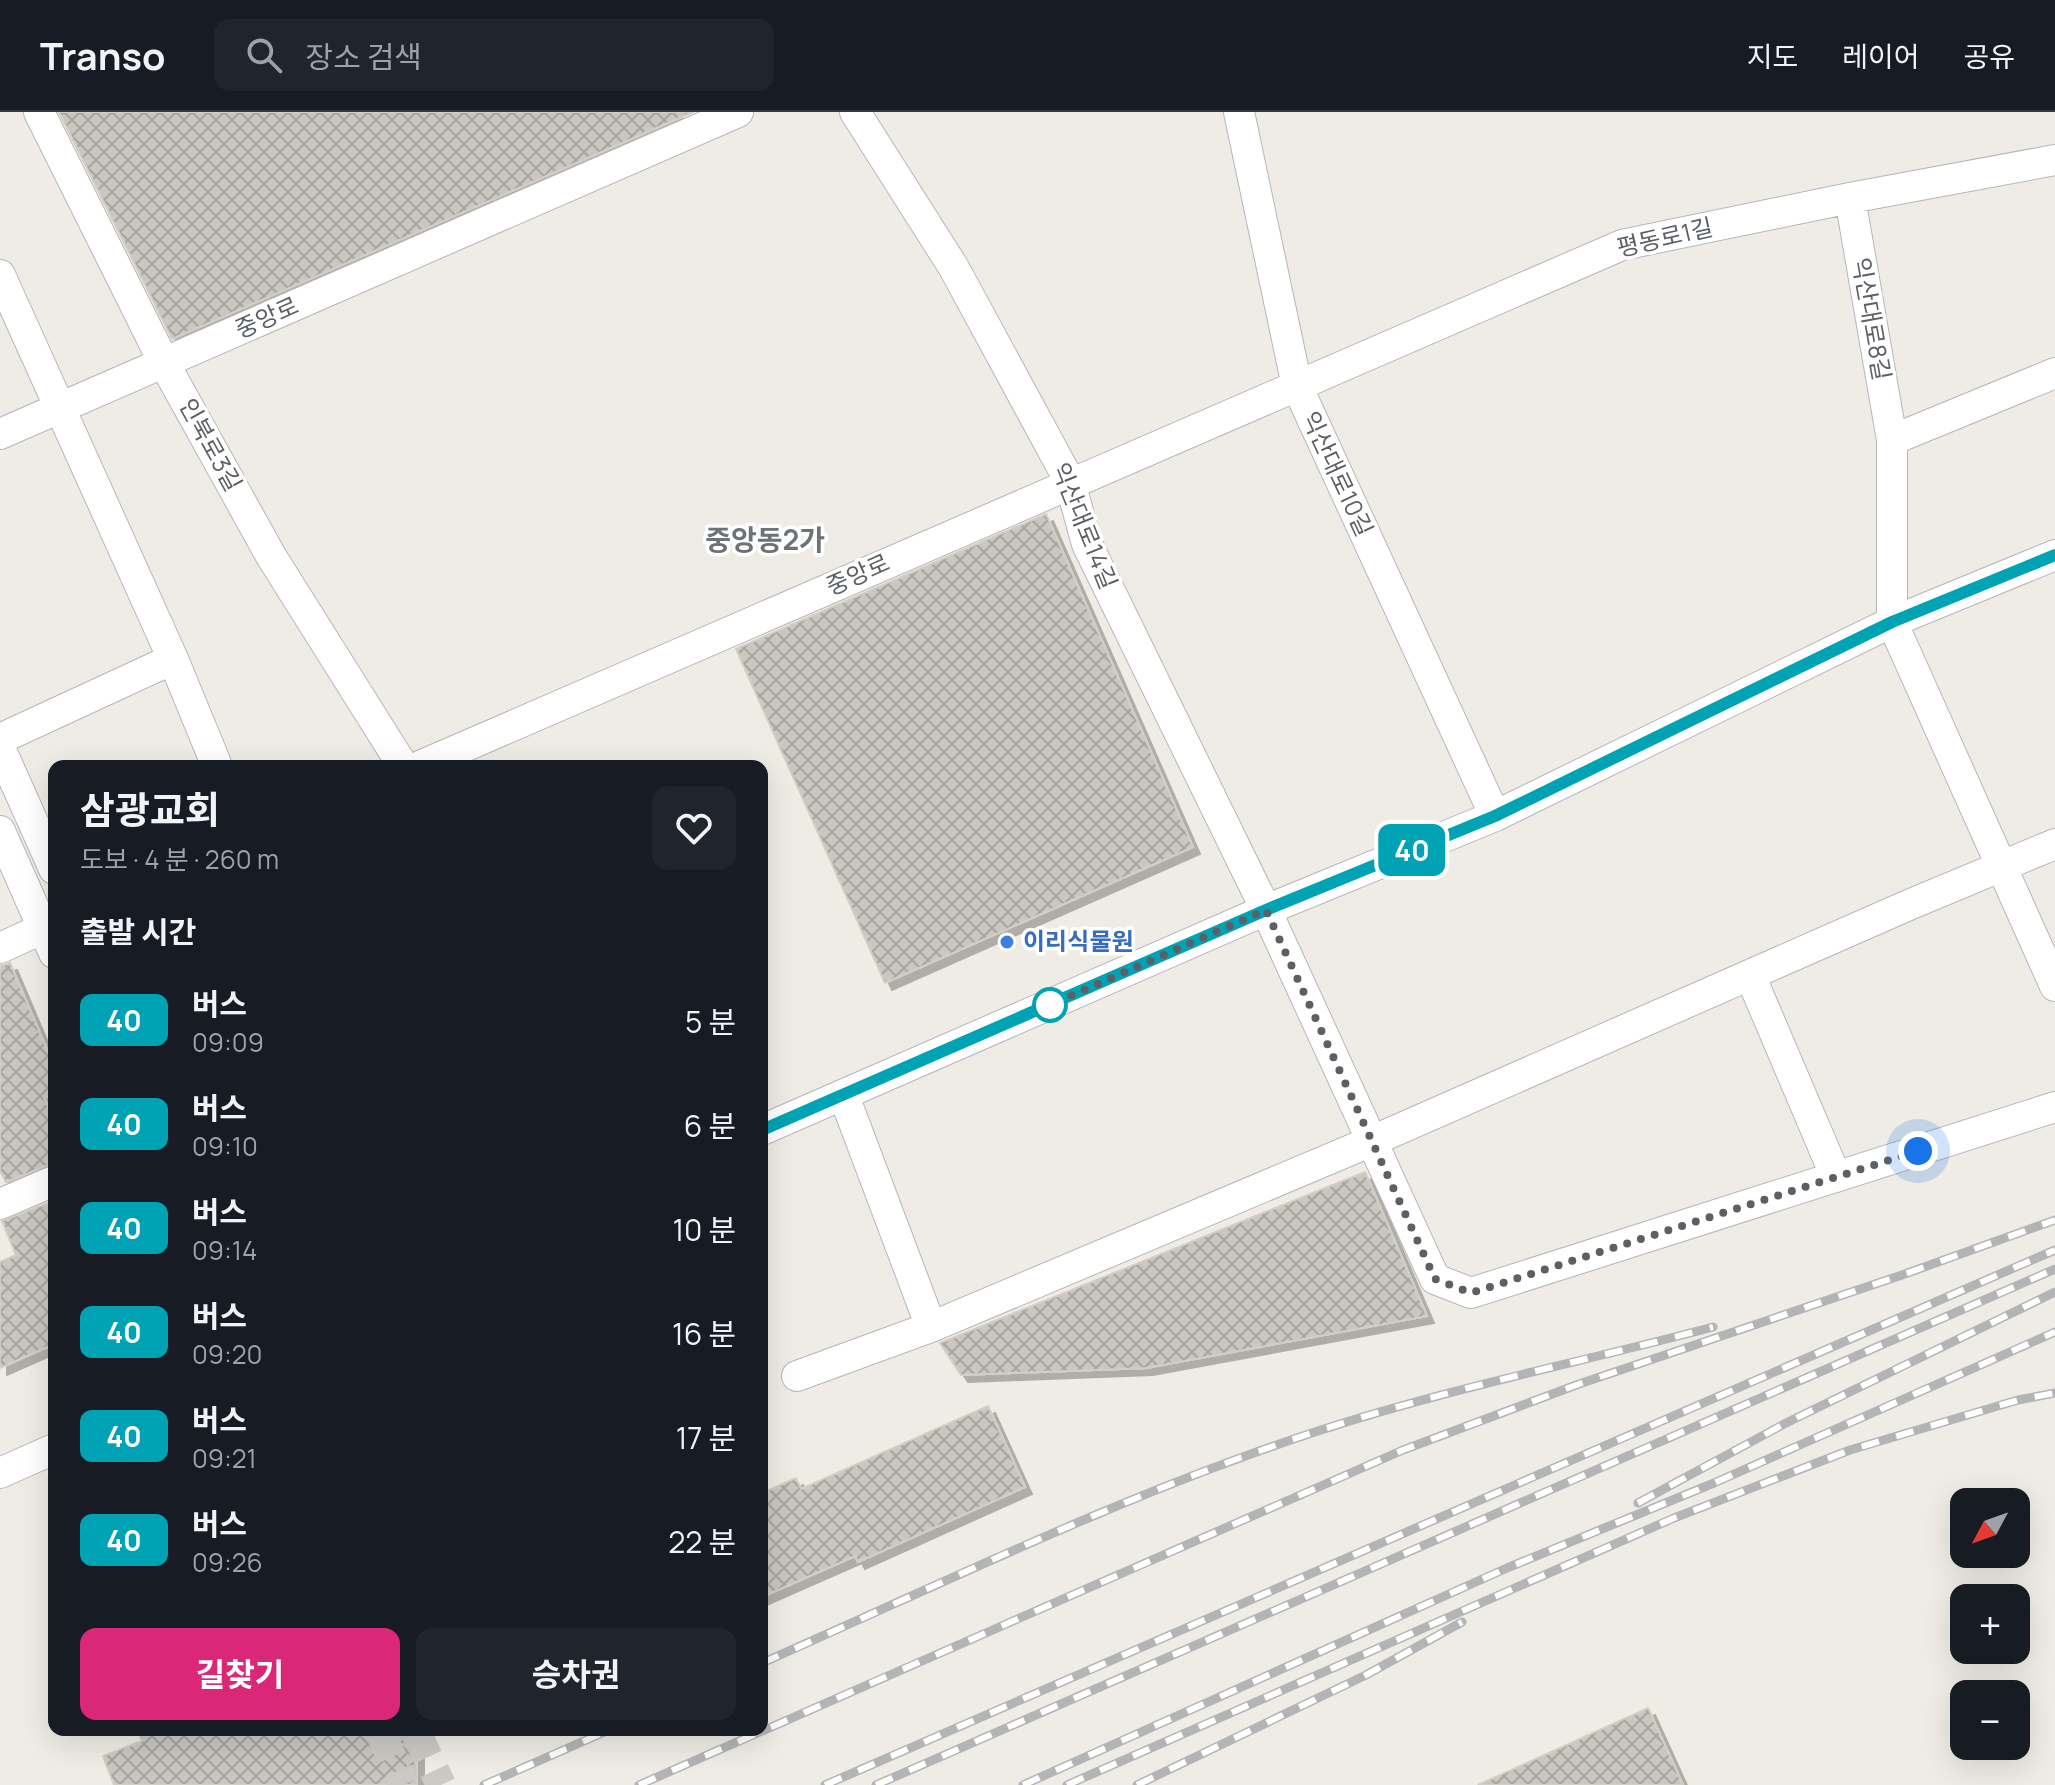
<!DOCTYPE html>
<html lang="ko">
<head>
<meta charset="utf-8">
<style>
  :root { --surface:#171b24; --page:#20242c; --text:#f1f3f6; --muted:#9ea1a6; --line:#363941; --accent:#db2777 }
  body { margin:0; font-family:Manrope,"Noto Sans KR",sans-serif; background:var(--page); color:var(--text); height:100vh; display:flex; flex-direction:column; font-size:30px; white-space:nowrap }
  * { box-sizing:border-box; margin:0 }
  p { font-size:26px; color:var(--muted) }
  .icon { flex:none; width:44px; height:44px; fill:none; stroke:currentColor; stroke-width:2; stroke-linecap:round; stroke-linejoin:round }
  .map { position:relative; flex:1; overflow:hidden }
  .details { position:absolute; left:48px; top:648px; width:720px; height:976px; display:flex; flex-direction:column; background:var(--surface); border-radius:16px; box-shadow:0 8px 32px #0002 }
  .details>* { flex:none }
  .badge { padding:0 16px; border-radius:12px; font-size:28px; line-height:52px }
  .needle { width:52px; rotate:229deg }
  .buttons { position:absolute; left:1950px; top:1376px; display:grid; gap:16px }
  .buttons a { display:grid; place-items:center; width:80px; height:80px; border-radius:16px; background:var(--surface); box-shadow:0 8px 32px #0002; font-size:40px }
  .you { position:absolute; width:40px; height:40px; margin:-20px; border:6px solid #fff; border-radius:50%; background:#1a73e8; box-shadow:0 0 0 12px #1a73e833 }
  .map>.badge { position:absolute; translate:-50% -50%; box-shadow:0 0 0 4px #fff }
  h2 { padding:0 32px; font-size:30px; line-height:72px }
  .round { display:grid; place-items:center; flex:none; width:84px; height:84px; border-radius:16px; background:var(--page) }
  .overview { display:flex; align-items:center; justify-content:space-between; height:136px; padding:0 32px }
  h1 { font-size:38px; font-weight:700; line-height:60px }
  .button { display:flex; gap:16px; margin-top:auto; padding:16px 32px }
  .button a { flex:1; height:92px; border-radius:16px; background:var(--accent); color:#fff; font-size:32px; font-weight:700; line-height:92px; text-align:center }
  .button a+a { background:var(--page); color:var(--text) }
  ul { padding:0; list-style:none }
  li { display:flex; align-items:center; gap:24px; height:104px; padding:0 32px }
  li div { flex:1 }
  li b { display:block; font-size:30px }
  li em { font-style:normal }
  li .badge { min-width:88px; font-weight:700; text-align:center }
  header { display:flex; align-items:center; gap:48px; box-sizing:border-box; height:112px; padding:0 40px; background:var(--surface); border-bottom:2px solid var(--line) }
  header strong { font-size:38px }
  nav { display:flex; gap:44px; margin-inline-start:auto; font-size:28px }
  .search { width:560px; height:72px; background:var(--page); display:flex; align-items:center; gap:20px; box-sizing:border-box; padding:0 28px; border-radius:16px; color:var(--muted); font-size:30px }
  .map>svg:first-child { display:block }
  .building { fill:url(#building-cross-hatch); stroke:#d3cec3; stroke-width:2; filter:url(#shadow) }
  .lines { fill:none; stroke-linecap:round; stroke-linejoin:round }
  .minor-tunnel { stroke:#cac9c4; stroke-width:30; stroke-dasharray:30 15; stroke-linecap:butt }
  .minor-casing { stroke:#b5b7bb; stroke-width:32 }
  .minor { stroke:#fff; stroke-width:30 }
  .rail-casing { stroke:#b3b4b5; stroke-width:9 }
  .rail { stroke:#fff; stroke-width:6; stroke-dasharray:18; stroke-linecap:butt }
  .line-casing { stroke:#fff; stroke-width:18 }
  .line { stroke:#00a3b4; stroke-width:12 }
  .walk { stroke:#5c6065; stroke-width:8; stroke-dasharray:0 14.4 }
  .shop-dot { fill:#3f7fe0; stroke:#fff; stroke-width:3 }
  .stop-dot { fill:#fff; stroke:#00a3b4; stroke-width:4 }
  .labels { text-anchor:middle; stroke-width:7; stroke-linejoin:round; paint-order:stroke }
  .street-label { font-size:24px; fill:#5c6065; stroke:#fff }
  .shop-label { font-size:24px; font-weight:bold; fill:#366cbe; stroke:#fff; text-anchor:start }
  .quarter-label { font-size:28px; font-weight:bold; fill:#6d7277; stroke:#fff }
</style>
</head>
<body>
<header>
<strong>Transo</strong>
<div class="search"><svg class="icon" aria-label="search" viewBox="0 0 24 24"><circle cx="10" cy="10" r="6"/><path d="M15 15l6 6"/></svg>장소 검색</div>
<nav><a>지도</a><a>레이어</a><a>공유</a></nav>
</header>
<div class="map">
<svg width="2055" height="1673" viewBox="0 0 2055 1673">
  <defs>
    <pattern id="building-cross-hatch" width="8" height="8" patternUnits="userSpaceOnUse" patternTransform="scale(2)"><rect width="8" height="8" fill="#cac7c1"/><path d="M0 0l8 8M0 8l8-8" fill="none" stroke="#a7a5a0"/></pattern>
    <filter id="shadow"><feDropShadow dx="7" dy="7" stdDeviation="0" flood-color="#0004"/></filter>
  </defs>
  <rect width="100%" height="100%" fill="#eeece4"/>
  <path class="building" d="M 59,0 L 693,0 L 172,227 Z
    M 1046,402 L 1193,735 L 885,871 L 736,537 Z
    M 10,851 L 54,954 L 54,982 L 44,986 L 54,1006 L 54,1051 L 6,1070 L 0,1059 L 0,854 Z
    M 1365,1060 L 1427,1204 L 1146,1256 L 961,1263 L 940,1231 Z
    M 54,1089 L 54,1232 L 0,1256 L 0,1150 L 16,1143 L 2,1109 Z
    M 988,1294 L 1025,1375 L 858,1450 L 855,1444 L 762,1485 L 762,1381 L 796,1366 L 801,1377 Z
    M 1648,1596 L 1683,1673 L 1478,1673 Z
    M 137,1618 L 417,1618 L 417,1673 L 114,1673 L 103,1644 L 142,1629 Z"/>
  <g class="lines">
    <path class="minor-tunnel" d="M 379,1618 L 404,1673
      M 415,1618 L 441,1673"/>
    <g class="minor-casing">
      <path id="minor" d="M 39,0 L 164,251 L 271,444 L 403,654
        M 855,0 L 954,156 L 1070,370 L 1087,432 L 1266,798 L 1435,1167 L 1471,1181 L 2055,995
        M 1239,0 L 1297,274 L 1495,704
        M 1850,86 L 1892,328 L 1892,510 L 2055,874
        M 0,163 L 173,547 L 217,654
        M 0,322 L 738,0
        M 1892,328 L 2055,261
        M 0,627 L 173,547
        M 0,636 L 54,757
        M 420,654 L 1622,133 L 1850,86 L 2055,48
        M 0,719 L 54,841
        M 0,836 L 44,816
        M 1750,863 L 1836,1065
        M 844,984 L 931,1215
        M 762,1018 L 1266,798 L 1495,704 L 1892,510 L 2055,443
        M 0,1092 L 54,1069
        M 797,1264 L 931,1215 L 1372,1029 L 1911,792 L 2055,732
        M 0,1361 L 54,1337"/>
    </g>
    <use href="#minor" class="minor"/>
    <g class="rail-casing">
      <path id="rail" d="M 1638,1391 L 1786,1311 L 2055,1180
        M 762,1551 C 946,1470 1129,1380 1321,1318 C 1450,1276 1582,1250 1713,1215
        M 484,1673 L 609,1618
        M 639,1673 L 1403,1338 L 1579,1272 L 1902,1163 L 2055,1108
        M 825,1673 L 2055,1138
        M 876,1673 L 2055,1157
        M 1023,1673 L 1507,1456 L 1714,1371 L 2055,1220
        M 1067,1673 L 1674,1406 L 1850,1338 L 2018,1288 L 2055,1281
        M 1137,1673 L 1366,1563 L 1462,1510"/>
    </g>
    <use href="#rail" class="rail"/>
  </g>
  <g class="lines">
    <g class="line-casing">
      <path id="line" d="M 762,1018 L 1266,798 L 1495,704 L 1892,510 L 2055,443"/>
    </g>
    <use href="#line" class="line"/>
    <path class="walk" d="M 1050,893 L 1041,897 L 1266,798 L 1435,1167 L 1471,1181 L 1918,1039"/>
  </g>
  <circle class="shop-dot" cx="1007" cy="830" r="8"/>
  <circle class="stop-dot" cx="1050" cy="893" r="16"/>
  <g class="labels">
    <g class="street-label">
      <text transform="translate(1665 126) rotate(-13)" y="8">평동로1길</text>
      <text transform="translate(267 206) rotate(-24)" y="8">중앙로</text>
      <text transform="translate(1871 207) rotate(80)" y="8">익산대로8길</text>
      <text transform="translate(210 333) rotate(61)" y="8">인북로3길</text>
      <text transform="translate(1337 362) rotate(65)" y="8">익산대로10길</text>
      <text transform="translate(1084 414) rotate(68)" y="8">익산대로14길</text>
      <text transform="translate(858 463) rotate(-24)" y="8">중앙로</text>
    </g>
    <g class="shop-label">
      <text x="1023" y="838">이리식물원</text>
    </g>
    <g class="quarter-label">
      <text x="765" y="438">중앙동2가</text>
    </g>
  </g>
</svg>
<div class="buttons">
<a><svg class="needle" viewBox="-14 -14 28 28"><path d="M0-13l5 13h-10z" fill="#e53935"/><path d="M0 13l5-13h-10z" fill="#9ea1a6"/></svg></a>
<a>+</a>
<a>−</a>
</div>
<div class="you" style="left:1918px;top:1039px"></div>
<b class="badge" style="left:1412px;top:738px;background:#00a3b4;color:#fff">40</b>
<section class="details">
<div class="overview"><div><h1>삼광교회</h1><p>도보 · 4 분 · 260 m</p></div><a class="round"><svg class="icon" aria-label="heart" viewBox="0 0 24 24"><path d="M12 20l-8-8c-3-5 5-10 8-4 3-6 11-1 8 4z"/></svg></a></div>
<h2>출발 시간</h2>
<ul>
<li><span class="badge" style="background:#00a3b4;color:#fff">40</span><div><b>버스</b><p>09:09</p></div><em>5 분</em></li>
<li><span class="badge" style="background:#00a3b4;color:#fff">40</span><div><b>버스</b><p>09:10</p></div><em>6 분</em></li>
<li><span class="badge" style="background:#00a3b4;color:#fff">40</span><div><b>버스</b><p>09:14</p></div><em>10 분</em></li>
<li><span class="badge" style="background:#00a3b4;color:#fff">40</span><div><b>버스</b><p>09:20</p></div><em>16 분</em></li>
<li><span class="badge" style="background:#00a3b4;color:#fff">40</span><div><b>버스</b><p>09:21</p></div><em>17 분</em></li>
<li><span class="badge" style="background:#00a3b4;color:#fff">40</span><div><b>버스</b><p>09:26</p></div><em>22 분</em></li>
</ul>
<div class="button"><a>길찾기</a><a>승차권</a></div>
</section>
</div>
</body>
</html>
